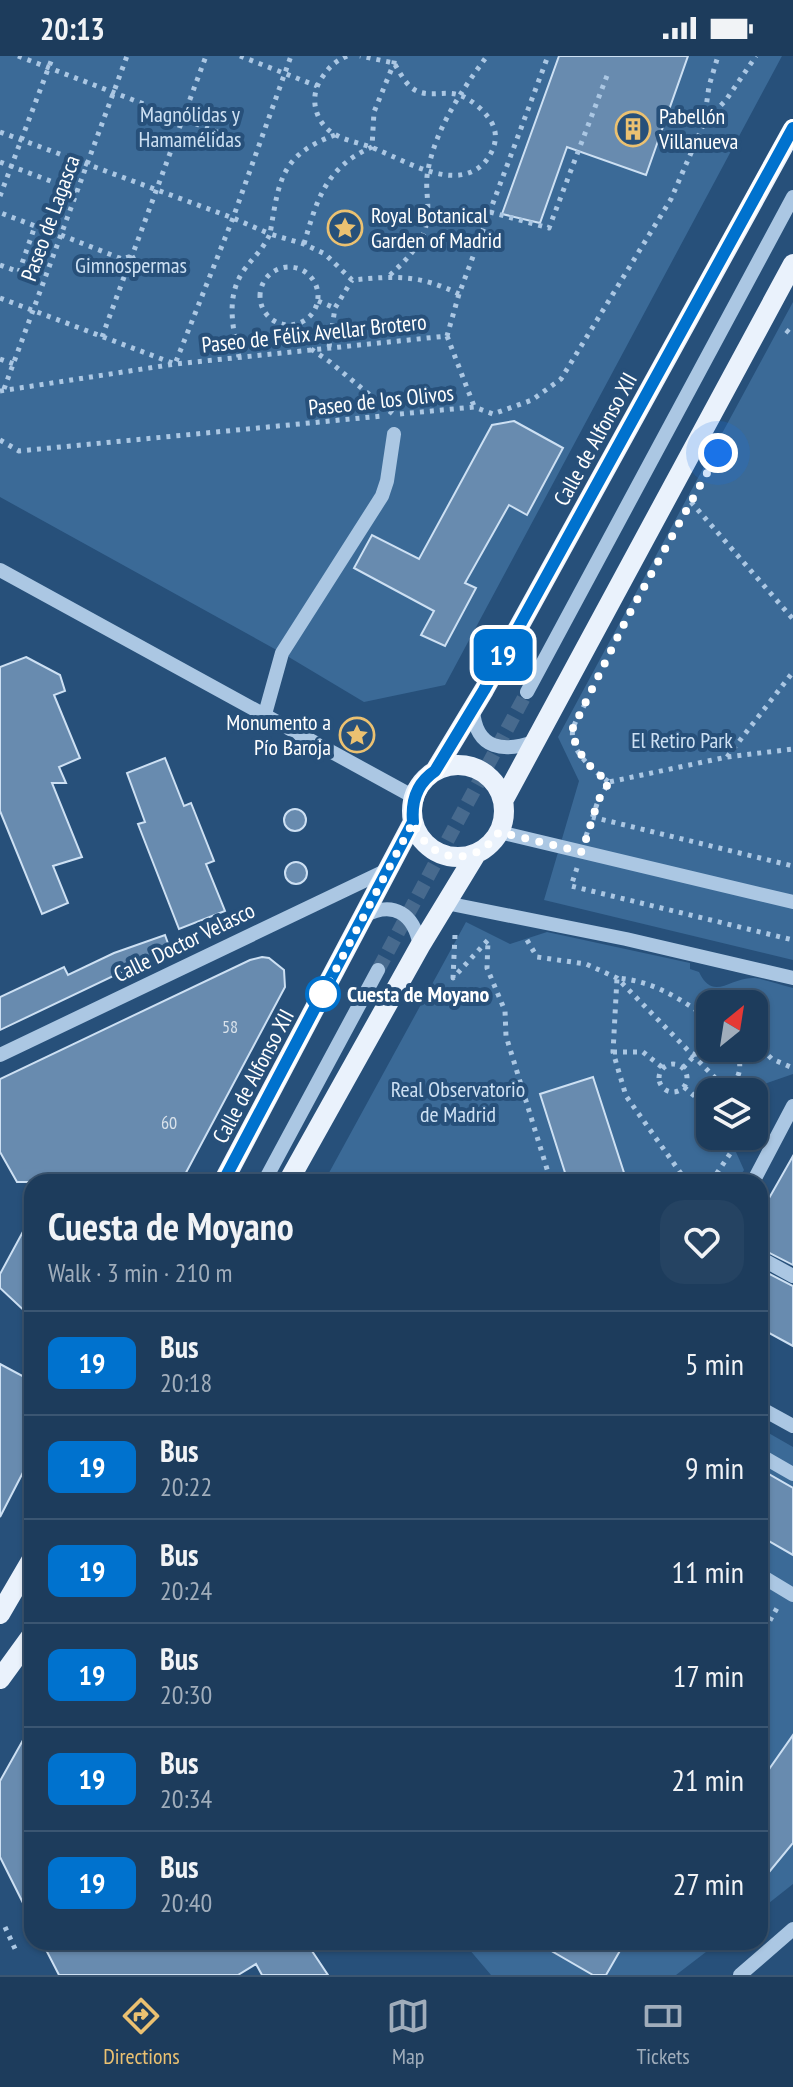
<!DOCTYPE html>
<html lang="en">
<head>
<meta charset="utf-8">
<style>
  :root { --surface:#1d3c5c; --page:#254362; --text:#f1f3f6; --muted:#a0adbb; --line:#3b5672; --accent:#ebc171 }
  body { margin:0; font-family:"PT Sans Narrow",sans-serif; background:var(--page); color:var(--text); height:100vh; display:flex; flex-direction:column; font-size:30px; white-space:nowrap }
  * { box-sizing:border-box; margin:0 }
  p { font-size:26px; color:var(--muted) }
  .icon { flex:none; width:44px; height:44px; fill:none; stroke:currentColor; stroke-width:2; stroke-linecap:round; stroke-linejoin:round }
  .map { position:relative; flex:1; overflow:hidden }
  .panel { position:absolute; left:24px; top:1118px; width:744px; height:776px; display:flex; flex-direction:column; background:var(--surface); border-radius:24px; box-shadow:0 2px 6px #0004,0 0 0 2px var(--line) }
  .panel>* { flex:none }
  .badge { padding:0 16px; border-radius:12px; font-size:28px; line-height:52px }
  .needle { width:52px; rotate:30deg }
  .controls { position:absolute; left:696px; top:934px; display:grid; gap:16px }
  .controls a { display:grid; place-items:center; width:72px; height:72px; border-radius:16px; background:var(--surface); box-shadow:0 2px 6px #0004,0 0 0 2px var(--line); font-size:40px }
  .you { position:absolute; width:40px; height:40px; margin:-20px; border:6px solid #fff; border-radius:50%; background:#1a73e8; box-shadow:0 0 0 12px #1a73e833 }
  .map>.badge { position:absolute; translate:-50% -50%; box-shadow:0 0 0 4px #fff }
  .round { display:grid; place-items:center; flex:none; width:84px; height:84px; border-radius:24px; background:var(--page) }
  .headline { display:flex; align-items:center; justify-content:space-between; height:136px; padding:0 24px }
  h1 { font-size:38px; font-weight:800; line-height:60px }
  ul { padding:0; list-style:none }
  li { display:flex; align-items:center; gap:24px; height:104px; padding:0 24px; border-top:2px solid var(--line) }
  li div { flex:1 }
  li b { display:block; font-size:30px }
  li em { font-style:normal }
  li .badge { min-width:88px; font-weight:700; text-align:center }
  .status { display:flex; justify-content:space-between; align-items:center; height:56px; padding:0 40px; background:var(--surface); direction:ltr }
  .status svg { height:22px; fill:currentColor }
  .menu { display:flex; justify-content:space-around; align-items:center; height:112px; border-top:2px solid var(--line); background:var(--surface); font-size:22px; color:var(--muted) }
  .menu a { display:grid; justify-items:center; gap:4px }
  .menu .selected { color:var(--accent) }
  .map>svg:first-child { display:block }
  .green { fill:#3b6a97; fill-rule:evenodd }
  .building { fill:#688baf; stroke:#cde0f3; stroke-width:2 }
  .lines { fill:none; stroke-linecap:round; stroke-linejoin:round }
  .minor-tunnel { stroke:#476a8e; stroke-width:14; stroke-dasharray:14 7; stroke-linecap:butt }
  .path { stroke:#abc7e3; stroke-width:5; stroke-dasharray:4 6; stroke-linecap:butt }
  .minor { stroke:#abc7e3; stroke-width:14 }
  .major { stroke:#eaf2fc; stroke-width:20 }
  .line-casing { stroke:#fff; stroke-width:18 }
  .line { stroke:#0072ce; stroke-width:12 }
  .walk { stroke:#fff; stroke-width:8; stroke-dasharray:0 14.4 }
  .stop-dot { fill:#fff; stroke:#0072ce; stroke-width:4 }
  .labels { text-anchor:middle; stroke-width:8; stroke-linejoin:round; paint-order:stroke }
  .number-label { font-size:18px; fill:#d9e2eb }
  .park-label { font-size:22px; fill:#cde0f3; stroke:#27507a }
  .poi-label { font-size:22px; fill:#fff; stroke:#27507a; text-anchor:start }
  .street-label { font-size:22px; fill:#fff; stroke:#27507a }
  .stop-label { font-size:22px; font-weight:bold; fill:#fff; stroke:#27507a; text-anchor:start }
</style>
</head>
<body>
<div class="status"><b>20:13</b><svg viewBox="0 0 49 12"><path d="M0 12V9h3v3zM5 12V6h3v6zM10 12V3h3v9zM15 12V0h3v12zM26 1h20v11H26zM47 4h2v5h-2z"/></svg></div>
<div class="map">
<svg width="793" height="1919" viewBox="0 0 793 1919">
  <rect width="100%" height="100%" fill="#27507a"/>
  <path class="green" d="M 0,0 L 782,0 L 445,629 L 364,646 L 282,597 L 0,441 Z
    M 793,246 L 793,904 L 544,844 L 579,725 L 558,681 Z
    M 466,866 L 510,888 L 547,876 L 690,907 L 690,913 L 699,916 C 714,947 730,920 755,922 C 767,924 781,929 793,932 L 793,1018 L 758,1030 L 754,1036 L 710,1036 L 710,1080 L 733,1080 L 731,1085 L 744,1114 L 737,1126 L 627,1126 L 593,1021 L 540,1038 L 568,1126 L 324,1126 ZM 710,948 L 754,948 L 754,992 L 710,992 Z
    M 760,1372 L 793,1391 L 793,1828 L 760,1854 Z
    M 463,1886 L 719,1886 L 676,1919 L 491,1919 Z"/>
  <path class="building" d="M 559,0 L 688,0 L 646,119 L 567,91 L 540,167 L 502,158 Z
    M 514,365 L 563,392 L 527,459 L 509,449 L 465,527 L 476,532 L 445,590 L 421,579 L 434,555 L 354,512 L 372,479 L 419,503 L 492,369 Z
    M 26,601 L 60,619 L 65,635 L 54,639 L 80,702 L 59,711 L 66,727 L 52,727 L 82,801 L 53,810 L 68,847 L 42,858 L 0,755 L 0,611 Z
    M 165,702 L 184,750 L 191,747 L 214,805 L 206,808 L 225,855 L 179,873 L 138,768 L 145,766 L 127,717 Z
    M284 764a11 11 0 1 1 22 0a11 11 0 1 1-22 0Z
    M285 817a11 11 0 1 1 22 0a11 11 0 1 1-22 0Z
    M 165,879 L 170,893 L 0,974 L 0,941 L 64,911 L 68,919 L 114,897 Z
    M 262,901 L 269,902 L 284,914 L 285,931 L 181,1126 L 17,1126 L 0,1096 L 0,1023 L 250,904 Z
    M 593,1021 L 627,1126 L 568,1126 L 540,1038 Z
    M 793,1100 L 793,1209 L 760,1192 L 760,1158 Z
    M 32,1159 L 32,1262 L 0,1232 L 0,1218 Z
    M 760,1213 L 793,1230 L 793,1290 L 760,1272 Z
    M 0,1308 L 32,1325 L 32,1399 L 0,1461 Z
    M 760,1413 L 793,1432 L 793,1499 L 760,1480 Z
    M 32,1668 L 32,1865 L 0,1801 L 0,1725 Z
    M 793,1679 L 793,1787 L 760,1827 L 760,1726 Z
    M 42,1886 L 306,1886 L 328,1919 L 262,1919 L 256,1908 L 238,1919 L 59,1919 Z
    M 536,1886 L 625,1886 L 606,1919 L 593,1919 Z"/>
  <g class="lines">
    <path class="minor-tunnel" d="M 378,914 L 527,636"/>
    <path class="path" d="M 18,0 L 225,79
      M 240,0 L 317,30
      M 347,0 C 334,6 329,11 321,23 C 308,43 316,70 338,80 C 350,86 365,88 378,94 C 408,106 457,137 485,106 C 493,96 498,84 494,72 C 490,59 472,43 459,39 C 444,34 426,43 412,32 C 405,27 399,15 394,7 L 360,0
      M 704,66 L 709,30 L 718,0
      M 0,76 L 233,162 L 270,178 C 262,195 254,200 244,214 C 225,241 233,272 239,301
      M 335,79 C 280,99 279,125 270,178 L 304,188 L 325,198 L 352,224 C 395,220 418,218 459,238
      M 0,106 L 77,135
      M 0,140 L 53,0
      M 490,156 L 549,172 L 608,17
      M 61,179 L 122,203 L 132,200
      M 304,188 C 317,143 326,111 372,91 L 374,56 L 394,7 L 395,0
      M 0,209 L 19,216 L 35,170 L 1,157
      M260 240a29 29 0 1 1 58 0a29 29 0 1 1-58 0Z
      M 390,219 C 405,205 421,190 426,170 C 431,152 424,132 428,114 C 436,72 462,34 487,0
      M 0,242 L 175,308 L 447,280 L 459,238 L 548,0
      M 318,245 L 335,252
      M 786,274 L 793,280
      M 447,280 L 474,350
      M 102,281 L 127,213 L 137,209 L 132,200 L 206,0
      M 329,291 L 335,252 L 352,224
      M 311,293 L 330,306 L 393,358
      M 0,303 L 14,308
      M 4,333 L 127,0
      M 0,335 L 175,308 L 233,162 L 291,0
      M 400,358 L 474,351 L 493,358 L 532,344 L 561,323 L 671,143 L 704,67 L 726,44 L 756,0
      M 0,384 L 19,395 L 382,360
      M 691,446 L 793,563
      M 585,648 C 581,656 575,665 573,673 C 568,694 594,715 609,726
      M 727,701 L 793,616
      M 592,761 L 793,810
      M 586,780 L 598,745 L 609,726 L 727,701 L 793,693
      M 577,812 L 571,830 L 793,884
      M 455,879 L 453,922 L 488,884 L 487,912 L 505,955 L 506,980 L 551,1126
      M 527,884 L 537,901 L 586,908 L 617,922 L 729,1036
      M 754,986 L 772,1003 L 793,1012
      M 613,996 L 643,996 L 663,1012
      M 694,1000 L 702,981 L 704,959
      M659 1022a14 14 0 1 1 28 0a14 14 0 1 1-28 0Z
      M 683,1012 L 694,1000 L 710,990
      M 684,1031 L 698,1043 L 710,1044
      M 725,1035 C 741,1023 744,1009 734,992
      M 687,1126 L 626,1040 L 613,996 L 617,922 C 652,925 675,940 704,959 L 710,959
      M 711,1126 L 742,1080
      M 760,1582 L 777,1552
      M 5,1871 L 16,1895"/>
    <path class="minor" d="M 0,514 L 414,741
      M 527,636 L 793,141
      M 473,654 C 476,694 504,697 536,685
      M 265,658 L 282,597 L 382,440 L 387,425 L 394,378
      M 499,776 L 793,846
      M 446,847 L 626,883 L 793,922
      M 364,860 C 394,844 414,858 420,890
      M 0,999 L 387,814
      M 264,1126 L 378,914
      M 753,1126 L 793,1050
      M 760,1202 L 793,1220
      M 760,1352 L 793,1370
      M 760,1399 L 793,1418
      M 760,1519 L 793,1539
      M 740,1919 L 793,1873"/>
    <path class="major" d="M412 755a46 46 0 1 1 92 0a46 46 0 1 1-92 0Z
      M 435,715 L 484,634 L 793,73
      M 503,745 L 793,208
      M 223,1126 L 413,766
      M 288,1126 L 420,890 L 476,798
      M 0,1558 L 32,1503
      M 0,1623 L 32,1579"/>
  </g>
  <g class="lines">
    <g class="line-casing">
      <path id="line" d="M 223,1126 L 413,766 C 411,744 417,727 435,715 L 484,634 L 793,72"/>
    </g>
    <use href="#line" class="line"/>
    <path class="walk" d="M 323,938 L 413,766 C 429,807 474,813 499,776 L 582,796 L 598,745 L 609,726 C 590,713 576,697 572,674 L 627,562 L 718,397"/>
  </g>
  <defs>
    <g id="building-ring" transform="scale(1.8)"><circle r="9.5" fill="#27507a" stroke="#ebc171" stroke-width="1.5"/><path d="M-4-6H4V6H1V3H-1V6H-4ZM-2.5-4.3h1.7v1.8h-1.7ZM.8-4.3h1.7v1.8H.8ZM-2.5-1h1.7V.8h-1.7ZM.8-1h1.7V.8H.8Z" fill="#ebc171"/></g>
    <g id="sight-ring" transform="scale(1.8)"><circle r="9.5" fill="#27507a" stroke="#ebc171" stroke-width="1.5"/><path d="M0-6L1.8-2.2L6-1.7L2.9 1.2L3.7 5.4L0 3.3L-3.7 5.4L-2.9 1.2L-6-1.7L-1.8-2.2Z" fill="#ebc171"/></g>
  </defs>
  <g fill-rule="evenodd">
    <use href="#building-ring" x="633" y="73"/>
    <use href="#sight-ring" x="345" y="172"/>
    <use href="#sight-ring" x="357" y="679"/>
  </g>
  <circle class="stop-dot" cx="323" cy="938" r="16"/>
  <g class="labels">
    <g class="number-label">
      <text x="230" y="977">58</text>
      <text x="169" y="1073">60</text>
    </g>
    <g class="park-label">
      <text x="190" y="66">Magnólidas y<tspan x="190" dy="25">Hamamélidas</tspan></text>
      <text x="131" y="217">Gimnospermas</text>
      <text x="682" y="692">El Retiro Park</text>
      <text x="458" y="1041">Real Observatorio<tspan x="458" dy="25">de Madrid</tspan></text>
    </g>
    <g class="poi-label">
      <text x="659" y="68">Pabellón<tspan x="659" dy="25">Villanueva</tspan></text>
      <text x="371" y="167">Royal Botanical<tspan x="371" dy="25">Garden of Madrid</tspan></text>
      <text x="331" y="674" text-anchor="end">Monumento a<tspan x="331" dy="25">Pío Baroja</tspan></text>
    </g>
    <g class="street-label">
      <text transform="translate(50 162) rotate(-70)" y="8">Paseo de Lagasca</text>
      <text transform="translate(314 277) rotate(-6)" y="8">Paseo de Félix Avellar Brotero</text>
      <text transform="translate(381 344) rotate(-6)" y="8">Paseo de los Olivos</text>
      <text transform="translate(595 383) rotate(-61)" y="8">Calle de Alfonso XII</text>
      <text transform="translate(184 886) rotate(-26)" y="8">Calle Doctor Velasco</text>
      <text transform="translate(253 1020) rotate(-62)" y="8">Calle de Alfonso XII</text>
    </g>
    <g class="stop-label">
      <text x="347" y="946">Cuesta de Moyano</text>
    </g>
  </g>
</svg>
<div class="controls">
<a><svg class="needle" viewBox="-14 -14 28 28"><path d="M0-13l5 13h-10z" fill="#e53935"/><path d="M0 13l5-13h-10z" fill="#a0adbb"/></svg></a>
<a><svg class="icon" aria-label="layers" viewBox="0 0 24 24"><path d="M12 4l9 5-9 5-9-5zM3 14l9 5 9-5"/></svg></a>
</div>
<div class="you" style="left:718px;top:397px"></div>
<b class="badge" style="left:503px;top:599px;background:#0072ce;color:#fff">19</b>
<section class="panel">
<div class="headline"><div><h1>Cuesta de Moyano</h1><p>Walk · 3 min · 210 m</p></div><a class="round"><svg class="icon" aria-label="heart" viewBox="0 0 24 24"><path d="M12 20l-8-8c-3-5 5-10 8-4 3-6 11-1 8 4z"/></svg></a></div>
<ul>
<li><span class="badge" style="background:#0072ce;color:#fff">19</span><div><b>Bus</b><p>20:18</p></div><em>5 min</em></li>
<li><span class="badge" style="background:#0072ce;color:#fff">19</span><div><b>Bus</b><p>20:22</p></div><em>9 min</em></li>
<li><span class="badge" style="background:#0072ce;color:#fff">19</span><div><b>Bus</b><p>20:24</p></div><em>11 min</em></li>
<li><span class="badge" style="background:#0072ce;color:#fff">19</span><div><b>Bus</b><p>20:30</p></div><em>17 min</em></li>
<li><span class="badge" style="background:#0072ce;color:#fff">19</span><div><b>Bus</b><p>20:34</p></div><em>21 min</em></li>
<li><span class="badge" style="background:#0072ce;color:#fff">19</span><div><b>Bus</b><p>20:40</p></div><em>27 min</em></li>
</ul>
</section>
</div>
<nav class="menu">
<a class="selected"><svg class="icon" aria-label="directions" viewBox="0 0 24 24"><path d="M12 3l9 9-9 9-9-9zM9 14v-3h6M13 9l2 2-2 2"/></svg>Directions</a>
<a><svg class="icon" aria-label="map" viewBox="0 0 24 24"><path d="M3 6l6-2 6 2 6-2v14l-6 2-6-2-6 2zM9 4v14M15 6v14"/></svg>Map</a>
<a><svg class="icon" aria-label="tickets" viewBox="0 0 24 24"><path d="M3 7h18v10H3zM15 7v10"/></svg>Tickets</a>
</nav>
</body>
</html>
